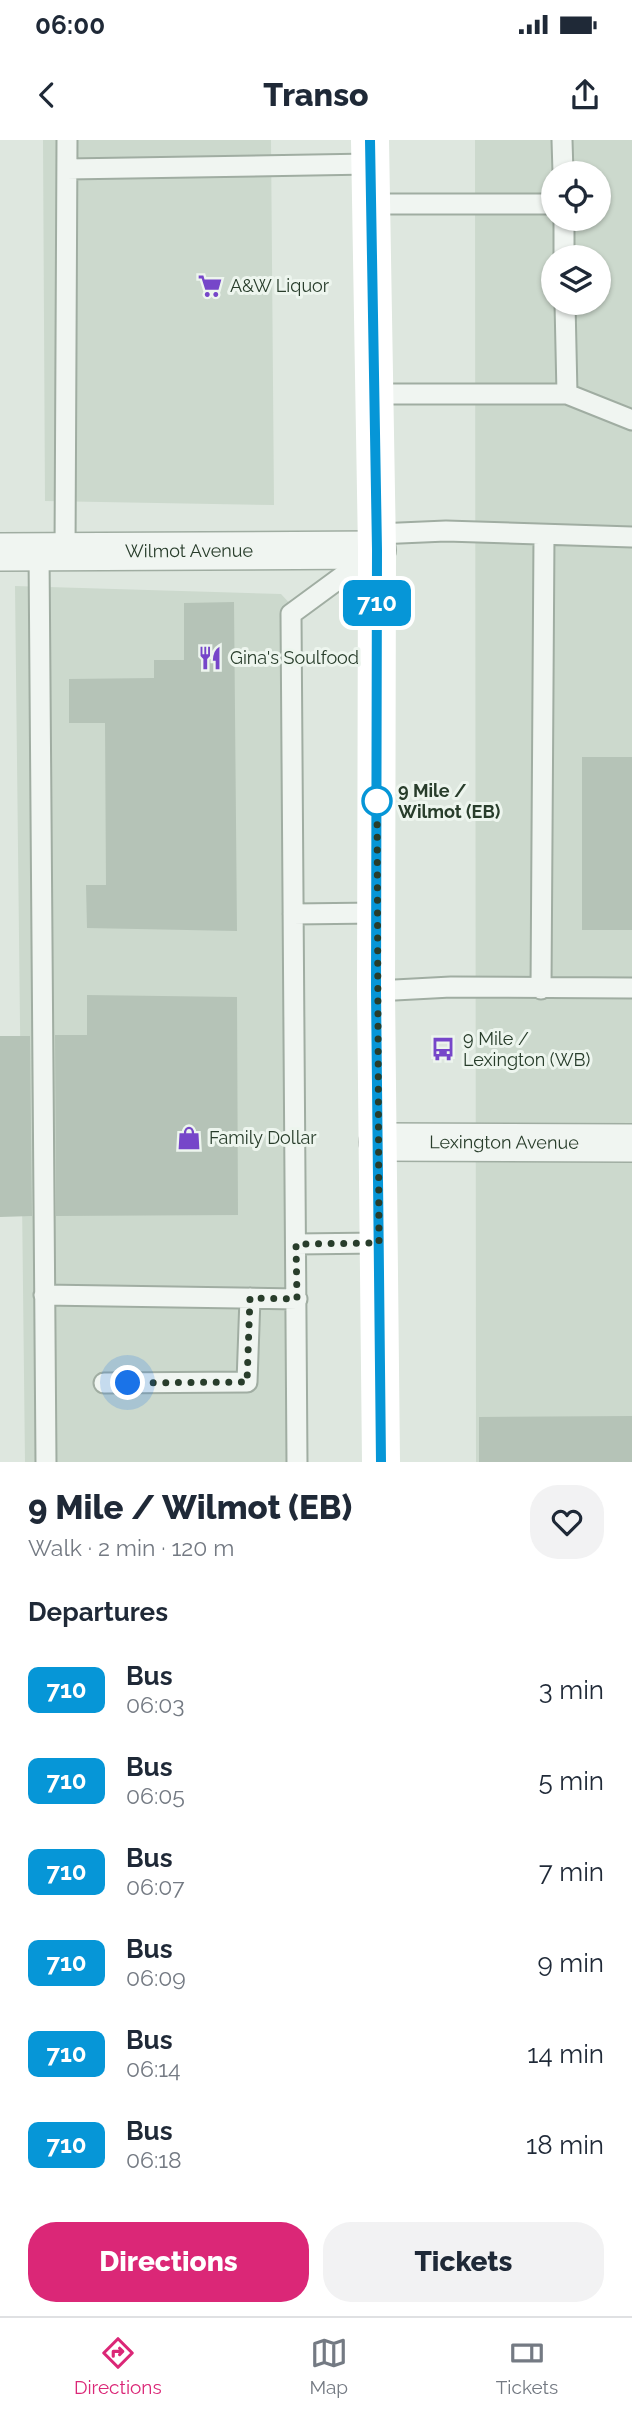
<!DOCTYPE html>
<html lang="en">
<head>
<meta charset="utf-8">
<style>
  :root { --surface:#fff; --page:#f2f2f3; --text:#1f2937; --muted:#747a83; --line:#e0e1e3; --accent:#db2777 }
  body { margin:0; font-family:Raleway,sans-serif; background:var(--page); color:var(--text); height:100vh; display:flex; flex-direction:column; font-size:26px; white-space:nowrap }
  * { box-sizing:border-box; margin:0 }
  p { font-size:23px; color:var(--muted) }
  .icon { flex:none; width:38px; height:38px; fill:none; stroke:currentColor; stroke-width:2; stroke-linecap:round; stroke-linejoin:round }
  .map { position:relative; height:1322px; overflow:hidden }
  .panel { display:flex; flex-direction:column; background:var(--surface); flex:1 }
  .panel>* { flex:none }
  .badge { padding:0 14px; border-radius:10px; font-size:24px; line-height:46px }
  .tools { position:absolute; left:541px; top:21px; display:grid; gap:14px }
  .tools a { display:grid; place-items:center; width:70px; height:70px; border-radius:50%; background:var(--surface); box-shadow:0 2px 5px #0004; font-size:35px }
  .you { position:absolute; width:35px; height:35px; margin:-18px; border:5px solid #fff; border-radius:50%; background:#1a73e8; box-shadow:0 0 0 10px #1a73e833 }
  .map>.badge { position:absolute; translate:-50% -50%; box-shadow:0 0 0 4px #fff }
  h2 { padding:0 28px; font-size:26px; line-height:63px }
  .round { display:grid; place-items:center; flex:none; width:74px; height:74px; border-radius:28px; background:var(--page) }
  .head { display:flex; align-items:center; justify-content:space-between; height:119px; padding:0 28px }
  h1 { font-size:33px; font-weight:800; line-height:52px }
  .action { display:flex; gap:14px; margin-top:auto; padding:14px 28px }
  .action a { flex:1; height:80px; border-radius:28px; background:var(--accent); color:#fff; font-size:28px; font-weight:800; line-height:80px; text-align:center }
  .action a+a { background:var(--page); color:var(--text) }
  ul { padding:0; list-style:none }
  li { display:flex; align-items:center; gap:21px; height:91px; padding:0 28px }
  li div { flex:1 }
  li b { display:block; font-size:26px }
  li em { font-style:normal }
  li .badge { min-width:77px; font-weight:700; text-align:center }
  .status { display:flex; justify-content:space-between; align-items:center; height:49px; padding:0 35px; background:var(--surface); direction:ltr }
  .status svg { height:19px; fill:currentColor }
  header { display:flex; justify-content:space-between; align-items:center; height:91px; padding:0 28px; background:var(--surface); font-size:32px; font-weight:800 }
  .tabs { display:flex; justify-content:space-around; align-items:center; height:98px; border-top:2px solid var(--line); background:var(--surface); font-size:19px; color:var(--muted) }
  .tabs a { display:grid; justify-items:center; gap:4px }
  .tabs .on { color:var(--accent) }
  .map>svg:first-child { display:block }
  .built { fill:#ccd9cd; fill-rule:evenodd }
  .building { fill:#b5c3b7 }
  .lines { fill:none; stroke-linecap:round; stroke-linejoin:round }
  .lane-casing { stroke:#a0ada2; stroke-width:23 }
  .street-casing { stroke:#a0ada2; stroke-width:40 }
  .lane { stroke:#f0f5f1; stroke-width:19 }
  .street { stroke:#f0f5f1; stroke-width:37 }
  .secondary { stroke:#fff; stroke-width:38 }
  .line-casing { stroke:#fff; stroke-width:16 }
  .line { stroke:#0696d7; stroke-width:10 }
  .walk { stroke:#283d2b; stroke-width:7; stroke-dasharray:0 12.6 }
  .stop-dot { fill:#fff; stroke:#0696d7; stroke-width:3.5 }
  .labels { text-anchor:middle; stroke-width:6; stroke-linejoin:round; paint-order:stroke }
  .poi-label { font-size:18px; fill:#283d2b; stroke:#edf5ee; text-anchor:start }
  .street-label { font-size:18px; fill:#283d2b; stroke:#edf5ee }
  .stop-label { font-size:18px; font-weight:bold; fill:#283d2b; stroke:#edf5ee; text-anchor:start }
</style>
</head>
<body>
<div class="status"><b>06:00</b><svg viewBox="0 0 49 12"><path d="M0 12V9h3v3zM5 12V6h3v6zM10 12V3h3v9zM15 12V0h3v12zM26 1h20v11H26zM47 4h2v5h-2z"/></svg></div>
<header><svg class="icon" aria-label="back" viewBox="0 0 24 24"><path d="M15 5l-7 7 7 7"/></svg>Transo<svg class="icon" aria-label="share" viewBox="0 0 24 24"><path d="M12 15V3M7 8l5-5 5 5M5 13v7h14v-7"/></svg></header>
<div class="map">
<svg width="632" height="1322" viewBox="0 0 632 1322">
  <rect width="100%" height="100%" fill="#dee7df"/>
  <path class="built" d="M 43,0 L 271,0 L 274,365 L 45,361 Z
    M 475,0 L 632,0 L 632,1322 L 476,1322 ZM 553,33 L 598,33 L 598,79 L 553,79 ZM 553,117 L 598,117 L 598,163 L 553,163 Z
    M 15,446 L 281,454 L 295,469 L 300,1322 L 25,1322 Z"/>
  <path class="building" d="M 234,462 L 237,791 L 87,788 L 86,745 L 106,745 L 105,583 L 69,583 L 69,539 L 154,538 L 154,520 L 184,520 L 184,463 Z
    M 582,617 L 632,617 L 632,790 L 582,790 Z
    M 87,855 L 237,857 L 238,1075 L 56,1076 L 55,895 L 87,895 Z
    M 0,896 L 30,896 L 32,1076 L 0,1077 Z
    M 632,1276 L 632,1322 L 479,1322 L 479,1277 Z"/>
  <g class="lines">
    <g class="lane-casing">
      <path id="lane" d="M 562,0 L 563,33
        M 67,29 L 370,24
        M 370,64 L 553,64
        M 564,79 L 564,117
        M 565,163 L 567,254
        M 375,254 L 567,254 L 632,280
        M 377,394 L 446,391 L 632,397
        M 39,412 L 46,1322
        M 65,412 L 67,0
        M 293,774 L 377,773
        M 541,849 L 544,395
        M 376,851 L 451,847 L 632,848
        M 296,1104 L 379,1103
        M 44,1155 L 297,1159
        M 104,1243 L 247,1242 L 250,1158
        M 297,1322 L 291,474 L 374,413"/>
    </g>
    <g class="street-casing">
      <g id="street">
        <path id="s1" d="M 0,412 L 377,410"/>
        <path id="s2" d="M 378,1002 L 632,1003"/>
      </g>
    </g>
    <use href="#lane" class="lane"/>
    <use href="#street" class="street"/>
    <path class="secondary" d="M 370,0 L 377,410 L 376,851 L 381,1322"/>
  </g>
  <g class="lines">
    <g class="line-casing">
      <path id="line" d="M 370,0 L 377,410 L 376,851 L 381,1322"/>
    </g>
    <use href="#line" class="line"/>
    <path class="walk" d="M 128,1243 L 247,1242 L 250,1158 L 297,1159 L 296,1104 L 379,1103 L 377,658 L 377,661"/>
  </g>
  <defs>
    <g id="supermarket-bare" transform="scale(1.89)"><path d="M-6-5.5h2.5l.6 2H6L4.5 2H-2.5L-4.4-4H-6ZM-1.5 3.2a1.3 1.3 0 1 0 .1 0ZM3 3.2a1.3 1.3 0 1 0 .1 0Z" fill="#7646c9" stroke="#edf5ee" stroke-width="2.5" paint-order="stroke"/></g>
    <g id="restaurant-bare" transform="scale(1.89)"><path d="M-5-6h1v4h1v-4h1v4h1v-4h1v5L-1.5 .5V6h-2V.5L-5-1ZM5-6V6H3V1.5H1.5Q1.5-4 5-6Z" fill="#7646c9" stroke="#edf5ee" stroke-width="2.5" paint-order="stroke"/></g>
    <g id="bus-bare" transform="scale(1.89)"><path d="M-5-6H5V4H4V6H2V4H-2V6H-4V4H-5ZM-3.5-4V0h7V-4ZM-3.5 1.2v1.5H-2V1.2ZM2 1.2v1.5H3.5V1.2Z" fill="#7646c9" stroke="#edf5ee" stroke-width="2.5" paint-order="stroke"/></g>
    <g id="shop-bare" transform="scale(1.89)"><path d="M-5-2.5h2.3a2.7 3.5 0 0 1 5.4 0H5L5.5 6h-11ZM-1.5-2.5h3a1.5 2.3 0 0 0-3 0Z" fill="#7646c9" stroke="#edf5ee" stroke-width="2.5" paint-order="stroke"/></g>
  </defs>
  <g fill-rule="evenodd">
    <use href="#supermarket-bare" x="210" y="146"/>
    <use href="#restaurant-bare" x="210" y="518"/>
    <use href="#bus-bare" x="443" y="909"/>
    <use href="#shop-bare" x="189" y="998"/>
  </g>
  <circle class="stop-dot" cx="377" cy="661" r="14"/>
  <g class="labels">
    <g class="poi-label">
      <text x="230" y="152">A&amp;W Liquor</text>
      <text x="230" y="524">Gina's Soulfood</text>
      <text x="463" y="905">9 Mile /<tspan x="463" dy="21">Lexington (WB)</tspan></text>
      <text x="209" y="1004">Family Dollar</text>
    </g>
    <g class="street-label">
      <text dy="6" stroke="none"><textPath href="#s1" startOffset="189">Wilmot Avenue</textPath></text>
      <text dy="6" stroke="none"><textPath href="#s2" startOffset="126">Lexington Avenue</textPath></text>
    </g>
    <g class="stop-label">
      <text x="398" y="657">9 Mile /<tspan x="398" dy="21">Wilmot (EB)</tspan></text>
    </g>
  </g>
</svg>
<div class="tools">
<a><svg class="icon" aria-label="locate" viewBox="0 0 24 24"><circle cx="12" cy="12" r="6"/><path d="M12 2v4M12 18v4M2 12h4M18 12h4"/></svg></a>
<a><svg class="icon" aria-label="layers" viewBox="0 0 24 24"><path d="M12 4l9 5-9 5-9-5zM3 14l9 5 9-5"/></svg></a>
</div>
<div class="you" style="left:128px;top:1243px"></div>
<b class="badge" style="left:377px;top:463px;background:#0696d7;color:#fff">710</b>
</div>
<section class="panel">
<div class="head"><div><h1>9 Mile / Wilmot (EB)</h1><p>Walk · 2 min · 120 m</p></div><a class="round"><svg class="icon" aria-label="heart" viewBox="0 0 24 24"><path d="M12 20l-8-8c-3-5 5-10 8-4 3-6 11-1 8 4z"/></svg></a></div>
<h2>Departures</h2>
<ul>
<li><span class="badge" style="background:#0696d7;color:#fff">710</span><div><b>Bus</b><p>06:03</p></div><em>3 min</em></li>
<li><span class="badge" style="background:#0696d7;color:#fff">710</span><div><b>Bus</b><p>06:05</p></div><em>5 min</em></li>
<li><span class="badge" style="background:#0696d7;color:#fff">710</span><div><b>Bus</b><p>06:07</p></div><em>7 min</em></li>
<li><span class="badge" style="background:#0696d7;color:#fff">710</span><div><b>Bus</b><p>06:09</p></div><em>9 min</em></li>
<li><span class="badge" style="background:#0696d7;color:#fff">710</span><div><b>Bus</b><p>06:14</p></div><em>14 min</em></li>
<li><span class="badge" style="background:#0696d7;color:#fff">710</span><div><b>Bus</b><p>06:18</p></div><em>18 min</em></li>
</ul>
<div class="action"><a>Directions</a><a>Tickets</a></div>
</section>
<nav class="tabs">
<a class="on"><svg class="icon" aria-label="directions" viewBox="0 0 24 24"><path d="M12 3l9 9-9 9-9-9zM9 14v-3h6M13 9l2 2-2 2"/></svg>Directions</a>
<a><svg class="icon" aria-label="map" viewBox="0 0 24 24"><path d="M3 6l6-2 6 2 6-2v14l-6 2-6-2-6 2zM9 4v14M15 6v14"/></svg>Map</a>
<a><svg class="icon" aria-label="tickets" viewBox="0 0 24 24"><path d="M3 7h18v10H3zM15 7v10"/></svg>Tickets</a>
</nav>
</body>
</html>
